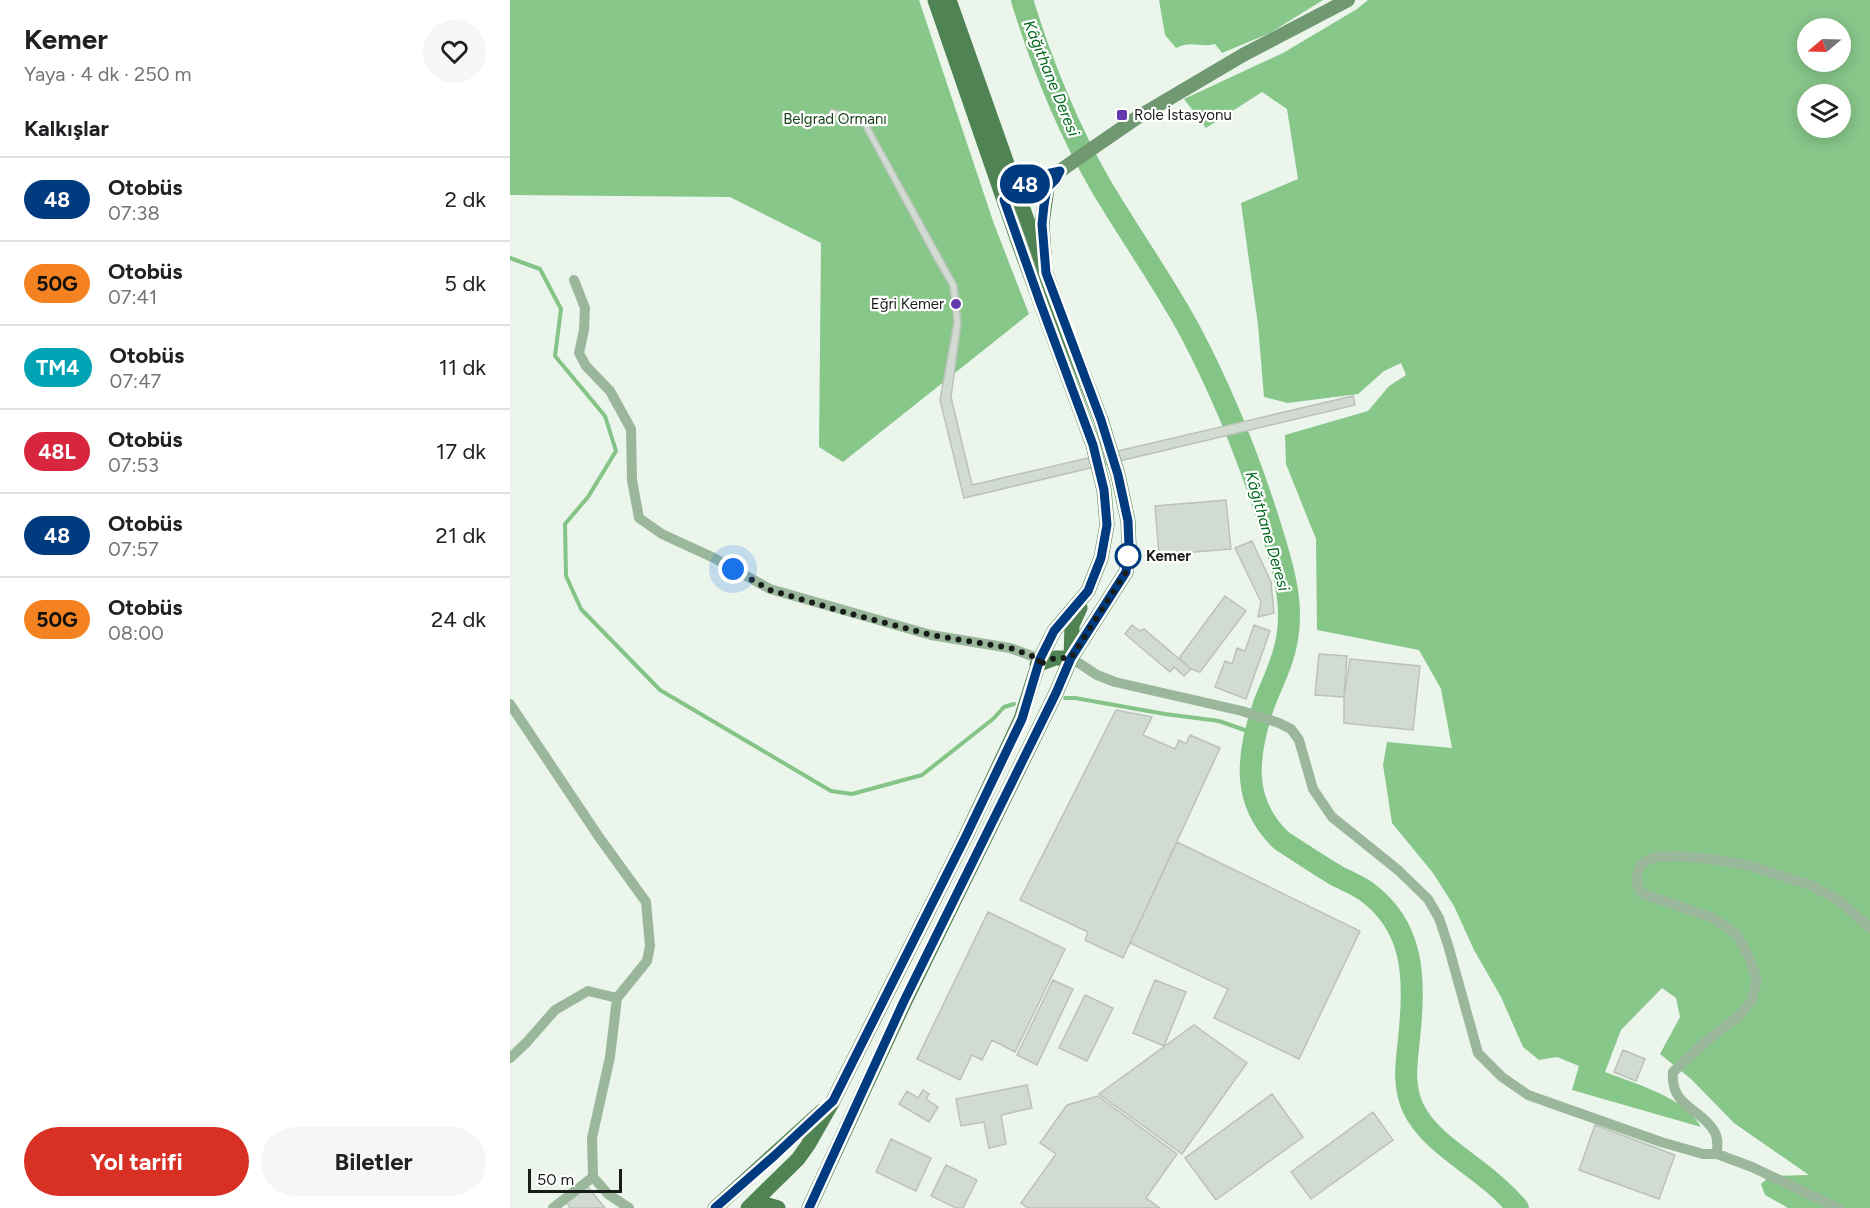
<!DOCTYPE html>
<html lang="tr">
<head>
<meta charset="utf-8">
<style>
  :root { --surface:#fff; --page:#f6f6f6; --text:#202124; --muted:#757577; --line:#e0e0e0; --accent:#d93025 }
  body { margin:0; font-family:Figtree,sans-serif; background:var(--page); color:var(--text); height:100vh; display:flex; flex-direction:column; font-size:22px; white-space:nowrap }
  * { box-sizing:border-box; margin:0 }
  p { font-size:20px; color:var(--muted) }
  .icon { flex:none; width:33px; height:33px; fill:none; stroke:currentColor; stroke-width:2; stroke-linecap:round; stroke-linejoin:round }
  .map { position:relative; flex:1; overflow:hidden }
  .sheet { display:flex; flex-direction:column; background:var(--surface); width:510px }
  .sheet>* { flex:none }
  .badge { padding:0 12px; border-radius:20px; font-size:21px; line-height:39px }
  .needle { width:39px; rotate:251deg }
  .fabs { position:absolute; left:1287px; top:18px; display:grid; gap:12px }
  .fabs a { display:grid; place-items:center; width:54px; height:54px; border-radius:50%; background:var(--surface); box-shadow:0 3px 15px #0003; font-size:30px }
  .scale { position:absolute; left:18px; bottom:15px; width:94px; box-sizing:border-box; padding-left:6px; border:3px solid #191d19; border-top:0; font-size:16px; line-height:21px; white-space:nowrap; color:#191d19; -webkit-text-stroke:4px #fff; paint-order:stroke }
  .you { position:absolute; width:30px; height:30px; margin:-15px; border:4px solid #fff; border-radius:50%; background:#1a73e8; box-shadow:0 0 0 9px #1a73e833 }
  .map>.badge { position:absolute; translate:-50% -50%; box-shadow:0 0 0 3px #fff }
  h2 { padding:0 24px; font-size:22px; line-height:54px }
  .round { display:grid; place-items:center; flex:none; width:63px; height:63px; border-radius:32px; background:var(--page) }
  .headline { display:flex; align-items:center; justify-content:space-between; height:102px; padding:0 24px }
  h1 { font-size:28px; font-weight:700; line-height:45px }
  .button { display:flex; gap:12px; margin-top:auto; padding:12px 24px }
  .button a { flex:1; height:69px; border-radius:36px; background:var(--accent); color:#fff; font-size:24px; font-weight:700; line-height:69px; text-align:center }
  .button a+a { background:var(--page); color:var(--text) }
  ul { padding:0; list-style:none }
  li { display:flex; align-items:center; gap:18px; height:84px; padding:0 24px; border-top:2px solid var(--line) }
  li div { flex:1 }
  li b { display:block; font-size:22px }
  li em { font-style:normal }
  li .badge { min-width:66px; font-weight:700; text-align:center }
  main { display:flex; flex:1; min-height:0 }
  .map>svg:first-child { display:block }
  .forest { fill:#87c78a; fill-rule:evenodd }
  .lines { fill:none; stroke-linecap:round; stroke-linejoin:round }
  .stream { stroke:#84c487; stroke-width:4 }
  .river { stroke:#84c487; stroke-width:22 }
  .building { fill:#d2dbd2; stroke:#bac2ba; stroke-width:1.5 }
  .street { stroke:#9bb79b; stroke-width:10 }
  .secondary { stroke:#709971; stroke-width:14 }
  .primary { stroke:#508353; stroke-width:15 }
  .line-casing { stroke:#fff; stroke-width:14 }
  .line { stroke:#003b80; stroke-width:9 }
  .walk { stroke:#191d19; stroke-width:6; stroke-dasharray:0 10.8 }
  .poi-dot { fill:#6438af; stroke:#fff; stroke-width:2 }
  .stop-dot { fill:#fff; stroke:#003b80; stroke-width:3 }
  .labels { text-anchor:middle; stroke-width:4.5; stroke-linejoin:round; paint-order:stroke }
  .poi-label { font-size:15px; fill:#191d19; stroke:#fff; text-anchor:start }
  .park-label { font-size:15px; fill:#18451c; stroke:#fff }
  .stop-label { font-size:15px; font-weight:bold; fill:#191d19; stroke:#fff; text-anchor:start }
  .water-label { font-size:16px; font-style:italic; fill:#02691c; stroke:#fff }
</style>
</head>
<body>
<main>
<section class="sheet">
<div class="headline"><div><h1>Kemer</h1><p>Yaya · 4 dk · 250 m</p></div><a class="round"><svg class="icon" aria-label="heart" viewBox="0 0 24 24"><path d="M12 20l-8-8c-3-5 5-10 8-4 3-6 11-1 8 4z"/></svg></a></div>
<h2>Kalkışlar</h2>
<ul>
<li><span class="badge" style="background:#003b80;color:#fff">48</span><div><b>Otobüs</b><p>07:38</p></div><em>2 dk</em></li>
<li><span class="badge" style="background:#f58220;color:#111">50G</span><div><b>Otobüs</b><p>07:41</p></div><em>5 dk</em></li>
<li><span class="badge" style="background:#00a3b4;color:#fff">TM4</span><div><b>Otobüs</b><p>07:47</p></div><em>11 dk</em></li>
<li><span class="badge" style="background:#d7263d;color:#fff">48L</span><div><b>Otobüs</b><p>07:53</p></div><em>17 dk</em></li>
<li><span class="badge" style="background:#003b80;color:#fff">48</span><div><b>Otobüs</b><p>07:57</p></div><em>21 dk</em></li>
<li><span class="badge" style="background:#f58220;color:#111">50G</span><div><b>Otobüs</b><p>08:00</p></div><em>24 dk</em></li>
</ul>
<div class="button"><a>Yol tarifi</a><a>Biletler</a></div>
</section>
<div class="map">
<svg width="1360" height="1208" viewBox="0 0 1360 1208">
  <rect width="100%" height="100%" fill="#ecf5ec"/>
  <path class="forest" d="M 0,0 L 409,0 L 484,224 L 519,314 L 333,462 L 309,447 L 311,243 L 220,197 L 0,195 Z
    M 649,0 L 813,0 L 760,33 L 712,53 L 705,44 C 689,48 682,40 666,48 L 655,35 Z
    M 858,0 L 1360,0 L 1360,1208 L 1278,1208 L 1255,1195 L 1251,1184 L 1260,1176 L 1299,1175 L 1224,1123 L 1181,1079 L 1150,1054 L 1170,1017 L 1166,998 L 1152,988 L 1111,1030 L 1095,1072 C 1126,1084 1174,1097 1191,1127 L 1062,1090 L 1069,1066 L 1047,1057 L 1029,1060 L 1013,1047 L 991,997 L 964,950 L 944,906 L 923,873 L 882,823 L 873,765 L 877,742 L 942,748 L 931,689 L 909,650 L 807,630 L 806,539 L 776,464 L 775,435 L 858,411 L 879,386 L 896,375 L 891,363 L 874,371 L 848,394 L 778,403 L 754,397 L 748,325 L 731,203 L 788,179 L 777,109 L 752,92 L 696,128 L 674,99 L 773,53 L 847,9 ZM 1298,28 L 1330,28 L 1330,62 L 1298,62 ZM 1298,94 L 1330,94 L 1330,128 L 1298,128 Z"/>
  <g class="lines">
    <path class="stream" d="M 0,258 L 30,269 L 51,309 L 45,356 L 95,416 L 106,451 L 78,497 L 55,524 L 56,576 L 71,609 L 150,690 L 321,791 L 342,794 L 412,775 L 483,719 L 494,707 L 504,704
      M 555,698 L 565,698 L 655,714 L 709,721 L 746,734"/>
    <path class="river" d="M 512,0 C 532,65 557,127 591,186 C 620,235 653,281 680,331 C 716,399 744,471 766,545 C 775,576 783,606 777,639 C 773,663 762,683 754,704 C 737,754 730,802 772,841 C 791,853 810,866 829,877 C 839,882 849,886 857,892 C 903,926 905,976 900,1028 C 898,1056 891,1081 903,1108 C 918,1139 953,1158 979,1180 C 989,1188 999,1198 1008,1208"/>
  </g>
  <path class="building" d="M 321,109 L 355,118 L 447,285 L 451,323 L 441,397 L 462,485 L 843,396 L 845,405 L 454,498 L 430,400 L 444,322 L 440,286 L 423,257 L 351,123 L 320,114 Z
    M 716,500 L 721,549 L 649,555 L 645,506 Z
    M 742,541 L 761,582 L 764,613 L 748,617 L 751,602 L 725,548 Z
    M 715,596 L 736,611 L 690,672 L 681,669 L 671,660 L 670,657 Z
    M 622,625 L 630,631 L 634,629 L 681,669 L 674,676 L 664,667 L 660,672 L 615,634 Z
    M 744,625 L 760,631 L 736,699 L 705,687 L 715,661 L 722,664 L 727,648 L 735,651 Z
    M 809,654 L 837,656 L 834,697 L 805,695 Z
    M 840,659 L 910,666 L 903,730 L 834,723 L 834,697 Z
    M 606,710 L 642,717 L 633,735 L 665,749 L 669,740 L 676,744 L 680,735 L 710,748 L 613,958 L 575,940 L 578,932 L 510,900 Z
    M 667,842 L 850,931 L 789,1059 L 704,1018 L 718,989 L 620,943 Z
    M 478,912 L 555,949 L 505,1052 L 482,1040 L 472,1060 L 462,1055 L 450,1080 L 407,1059 Z
    M 543,980 L 563,989 L 527,1065 L 507,1055 Z
    M 645,980 L 676,992 L 654,1046 L 623,1033 Z
    M 575,995 L 603,1008 L 577,1061 L 549,1048 Z
    M 684,1025 L 737,1063 L 672,1154 L 589,1094 Z
    M 1113,1050 L 1135,1059 L 1126,1081 L 1104,1072 Z
    M 517,1085 L 522,1108 L 491,1115 L 496,1144 L 479,1148 L 474,1122 L 451,1126 L 446,1099 Z
    M 413,1090 L 419,1094 L 416,1099 L 428,1107 L 419,1122 L 389,1104 L 397,1091 L 408,1098 Z
    M 762,1094 L 793,1137 L 706,1200 L 675,1158 Z
    M 588,1096 L 667,1154 L 636,1198 L 650,1208 L 518,1208 L 511,1203 L 546,1154 L 530,1143 L 557,1105 Z
    M 863,1112 L 883,1140 L 801,1199 L 781,1172 Z
    M 1085,1125 L 1165,1155 L 1149,1199 L 1069,1170 Z
    M 381,1139 L 421,1158 L 406,1191 L 366,1172 Z
    M 436,1165 L 467,1180 L 453,1208 L 446,1208 L 421,1196 Z
    M 76,1185 L 95,1208 L 60,1208 L 56,1202 Z"/>
  <g class="lines">
    <path class="street" d="M 64,280 L 75,308 L 74,330 L 69,353 L 76,366 L 100,391 L 121,429 L 122,480 L 129,518 L 152,534 L 204,558 L 260,589 L 421,635 L 500,648 L 530,659
      M 561,658 L 587,675 L 605,682 L 732,711 L 769,723 L 781,729 L 789,740 L 803,789 L 822,817 L 888,870 L 918,899 L 929,918 L 938,945 L 968,1053 L 992,1077 L 1018,1095 L 1151,1142 L 1193,1154 L 1207,1154 L 1242,1167 L 1328,1208
      M 0,704 L 89,837 L 136,902 L 140,946 L 137,961 L 107,998 L 100,1057 L 82,1138 L 83,1177 L 98,1194 L 119,1208
      M 0,1058 L 17,1042 L 45,1010 L 78,991 L 107,998
      M 1207,1154 C 1207,1146 1209,1138 1204,1131 C 1191,1108 1160,1107 1163,1072 L 1194,1043 L 1229,1016 L 1241,1001 L 1247,980 L 1239,957 L 1227,935 L 1203,918 L 1131,893 C 1125,882 1126,874 1132,863 L 1146,857 L 1165,856 L 1200,859 L 1237,865 L 1300,885 L 1327,899 L 1360,928
      M 43,1208 L 83,1177"/>
    <path class="secondary" d="M 537,188 L 546,179 L 550,171 L 564,161 L 628,117 L 733,55 L 838,0"/>
    <path class="primary" d="M 499,196 L 512,186 L 529,177
      M 534,253 L 532,224 L 537,188
      M 527,665 L 545,658 L 561,658 L 562,625 L 570,608
      M 239,1207 L 251,1203 L 268,1208
      M 205,1208 L 312,1111
      M 238,1208 L 288,1159 L 298,1145 L 323,1101 L 455,838 L 511,719 L 530,659 L 544,631 L 578,591 L 591,558 L 597,525 L 594,490 L 583,445 L 509,244 L 425,0
      M 299,1208 L 395,1001 L 546,693 L 561,658 L 616,572 L 619,548 L 618,521 L 608,475 L 591,420 L 551,316 L 439,0"/>
  </g>
  <g class="lines">
    <g class="line-casing">
      <path id="line" d="M 205,1208 L 264,1156 L 323,1101 L 455,838 L 512,719 L 530,659 L 544,631 L 578,591 L 591,558 L 597,525 L 594,490 L 583,445 L 530,302 L 494,200 C 510,186 528,174 550,171 L 546,179 L 537,188 L 534,205 L 532,224 L 536,273 L 591,420 L 608,475 L 618,521 L 619,548 L 616,572 L 561,658 L 546,693 L 394,1001 L 299,1208"/>
    </g>
    <use href="#line" class="line"/>
    <path class="walk" d="M 223,569 L 260,590 L 334,612 L 421,635 L 500,648 L 530,659 L 527,665 L 545,658 L 561,658 L 616,572 L 618,556"/>
  </g>
  <g class="poi-dot">
    <rect x="606" y="109" width="12" height="12" rx="3"/>
    <circle cx="446" cy="304" r="6"/>
  </g>
  <circle class="stop-dot" cx="618" cy="556" r="12"/>
  <g class="labels">
    <g class="poi-label">
      <text x="624" y="120">Role İstasyonu</text>
      <text x="434" y="309" text-anchor="end">Eğri Kemer</text>
    </g>
    <g class="park-label">
      <text x="325" y="124">Belgrad Ormanı</text>
    </g>
    <g class="stop-label">
      <text x="636" y="561">Kemer</text>
    </g>
    <g class="water-label">
      <text transform="translate(542 78) rotate(68)" y="6">Kâğıthane Deresi</text>
      <text transform="translate(758 531) rotate(74)" y="6">Kâğıthane Deresi</text>
    </g>
  </g>
</svg>
<div class="fabs">
<a><svg class="needle" viewBox="-14 -14 28 28"><path d="M0-13l5 13h-10z" fill="#e53935"/><path d="M0 13l5-13h-10z" fill="#757577"/></svg></a>
<a><svg class="icon" aria-label="layers" viewBox="0 0 24 24"><path d="M12 4l9 5-9 5-9-5zM3 14l9 5 9-5"/></svg></a>
</div>
<div class="scale">50 m</div>
<div class="you" style="left:223px;top:569px"></div>
<b class="badge" style="left:515px;top:184px;background:#003b80;color:#fff">48</b>
</div>
</main>
</body>
</html>
